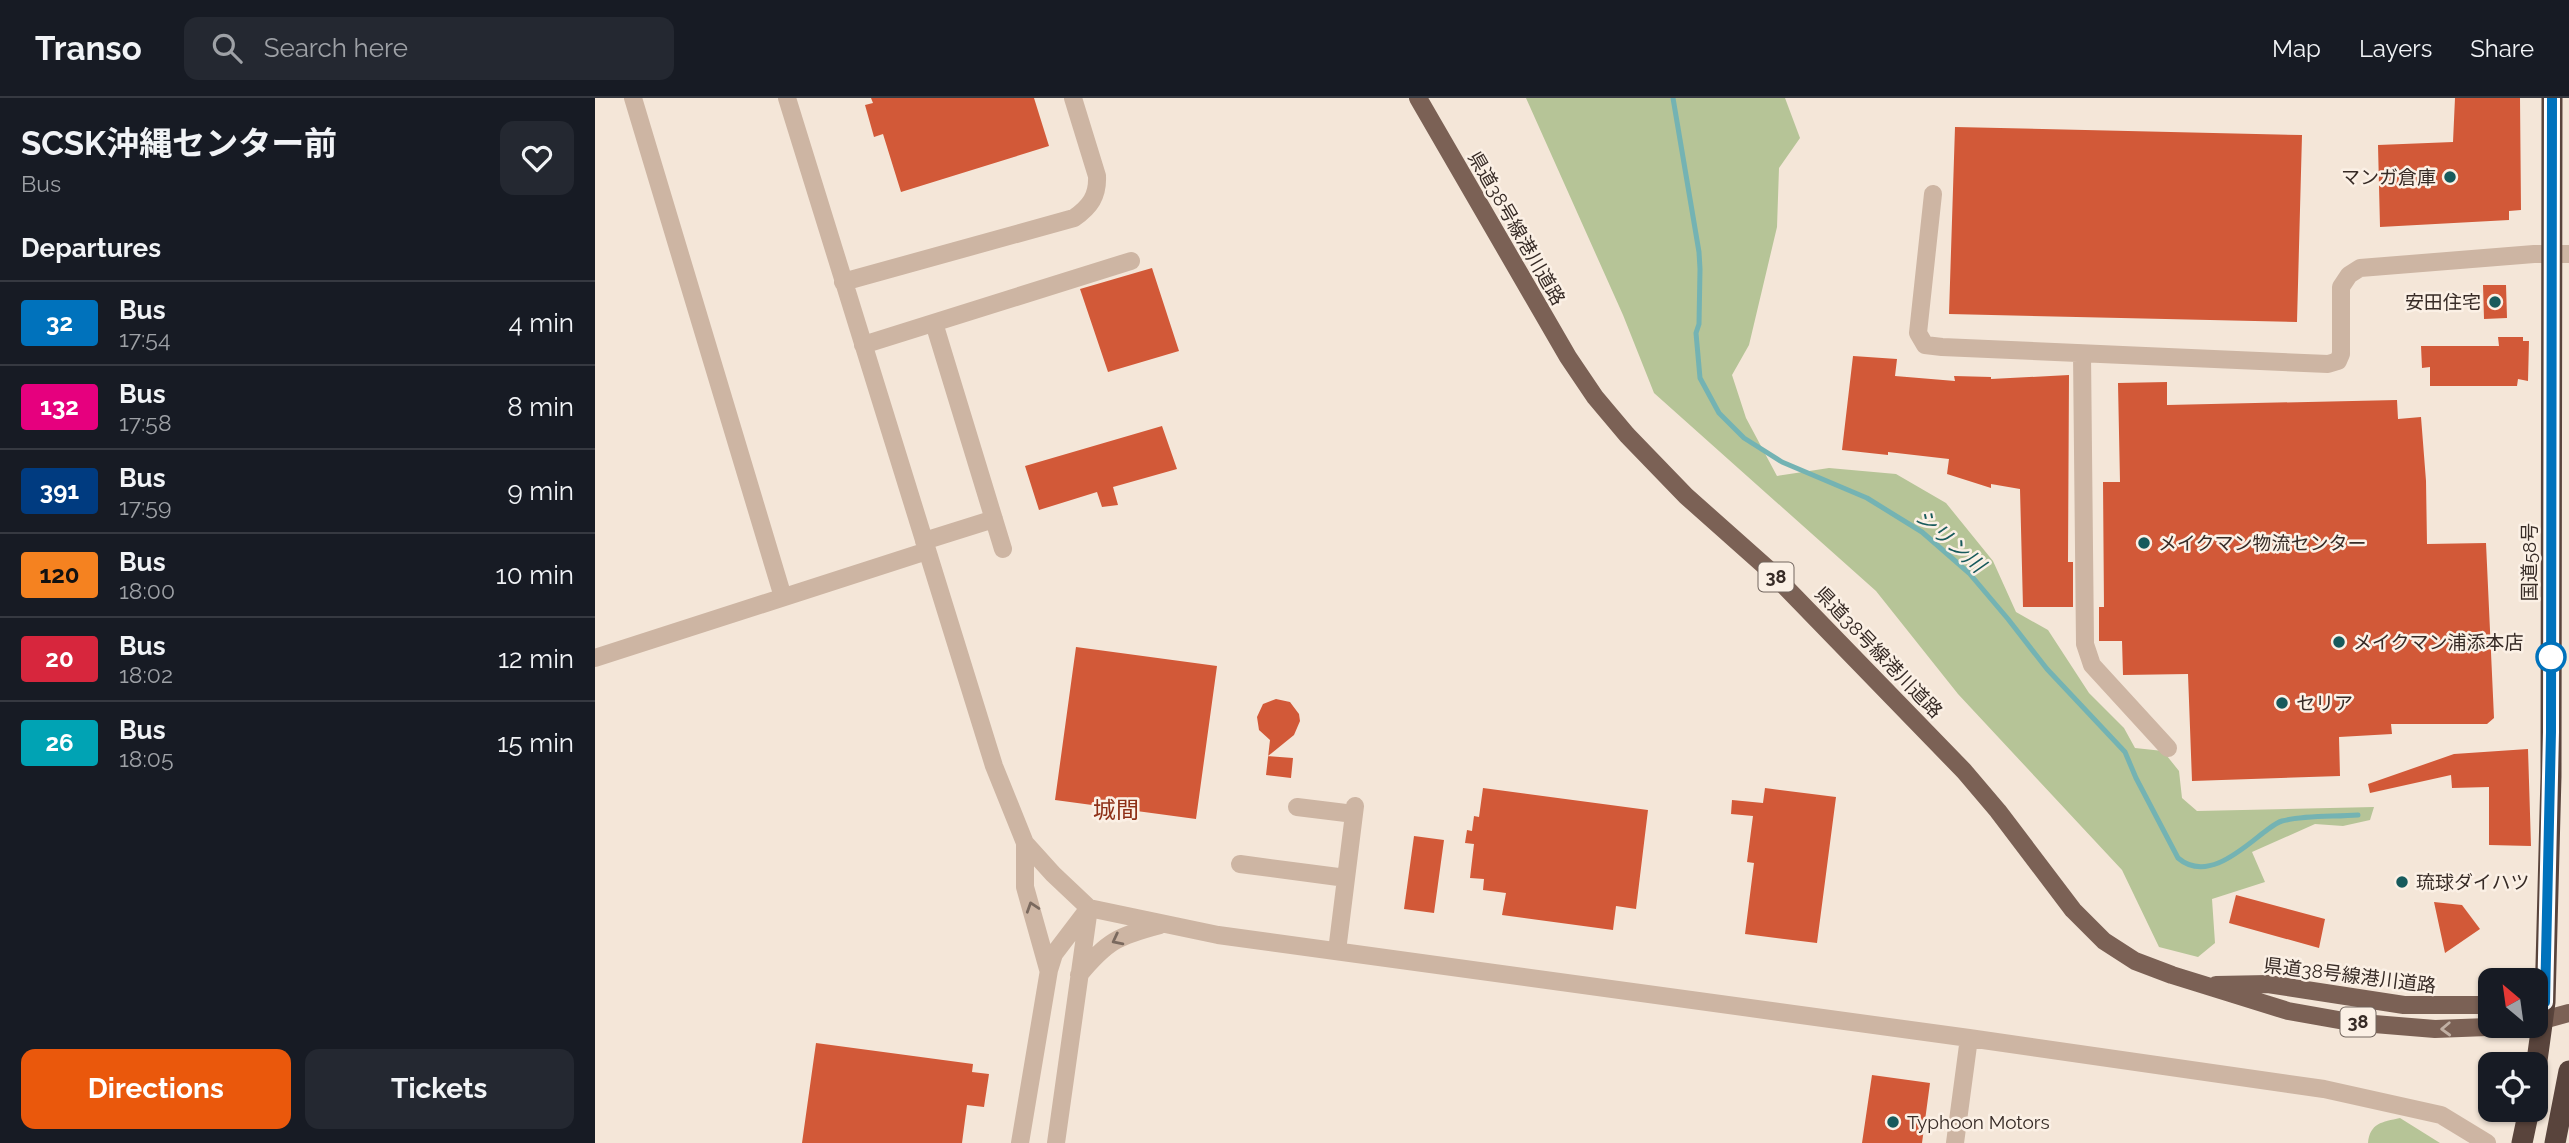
<!DOCTYPE html>
<html lang="en">
<head>
<meta charset="utf-8">
<style>
  :root { --surface:#171b24; --page:#242831; --text:#f1f3f6; --muted:#9ea1a6; --line:#363941; --accent:#ea580c }
  body { margin:0; font-family:Raleway,"Noto Sans JP",sans-serif; background:var(--page); color:var(--text); height:100vh; display:flex; flex-direction:column; font-size:26px; white-space:nowrap }
  * { box-sizing:border-box; margin:0 }
  p { font-size:23px; color:var(--muted) }
  .icon { flex:none; width:38px; height:38px; fill:none; stroke:currentColor; stroke-width:2; stroke-linecap:round; stroke-linejoin:round }
  .map { position:relative; flex:1; overflow:hidden }
  .drawer { display:flex; flex-direction:column; background:var(--surface); width:595px }
  .drawer>* { flex:none }
  .badge { padding:0 14px; border-radius:5px; font-size:24px; line-height:46px }
  .needle { width:46px; rotate:331deg }
  .buttons { position:absolute; left:1883px; top:870px; display:grid; gap:14px }
  .buttons a { display:grid; place-items:center; width:70px; height:70px; border-radius:14px; background:var(--surface); box-shadow:0 2px 5px #0004; font-size:35px }
  .map>.badge { position:absolute; translate:-50% -50%; box-shadow:0 0 0 4px #fff }
  h2 { padding:0 21px; font-size:26px; line-height:63px }
  .round { display:grid; place-items:center; flex:none; width:74px; height:74px; border-radius:14px; background:var(--page) }
  .overview { display:flex; align-items:center; justify-content:space-between; height:119px; padding:0 21px }
  h1 { font-size:33px; font-weight:700; line-height:52px }
  .primary-button { display:flex; gap:14px; margin-top:auto; padding:14px 21px }
  .primary-button a { flex:1; height:80px; border-radius:14px; background:var(--accent); color:#fff; font-size:28px; font-weight:700; line-height:80px; text-align:center }
  .primary-button a+a { background:var(--page); color:var(--text) }
  ul { padding:0; list-style:none }
  li { display:flex; align-items:center; gap:21px; height:84px; padding:0 21px; border-top:2px solid var(--line) }
  li div { flex:1 }
  li b { display:block; font-size:26px }
  li em { font-style:normal }
  li .badge { min-width:77px; font-weight:700; text-align:center }
  header { display:flex; align-items:center; gap:42px; box-sizing:border-box; height:98px; padding:0 35px; background:var(--surface); border-bottom:2px solid var(--line) }
  header strong { font-size:33px }
  nav { display:flex; gap:38px; margin-inline-start:auto; font-size:24px }
  .search { width:490px; height:63px; background:var(--page); display:flex; align-items:center; gap:18px; box-sizing:border-box; padding:0 24px; border-radius:14px; color:var(--muted); font-size:26px }
  main { display:flex; flex:1; min-height:0 }
  .map>svg:first-child { display:block }
  .green { fill:#b6c497 }
  .lines { fill:none; stroke-linecap:round; stroke-linejoin:round }
  .stream { stroke:#74b3b3; stroke-width:5 }
  .building { fill:#d25938 }
  .minor { stroke:#cdb5a3; stroke-width:18 }
  .major { stroke:#7b6155; stroke-width:18 }
  .highway { stroke:#59443c; stroke-width:21 }
  .oneway { stroke:#7a695e }
  .oneway2 { stroke:#c1b0a4 }
  .line-casing { stroke:#fff; stroke-width:16 }
  .line { stroke:#0072bc; stroke-width:10 }
  .poi-dot { fill:#175a5c; stroke:#fbf0e5; stroke-width:2.5 }
  .stop-dot { fill:#fff; stroke:#0072bc; stroke-width:3.5 }
  .labels { text-anchor:middle; stroke-width:5; stroke-linejoin:round; paint-order:stroke }
  .shield { fill:#fbf0e5; stroke:#72665f; stroke-width:2 }
  .shield-label { font-size:18px; font-weight:bold; fill:#372b26 }
  .poi-label { font-size:19px; fill:#372b26; stroke:#fbf0e5; text-anchor:start }
  .street-label { font-size:19px; fill:#372b26; stroke:#fbf0e5 }
  .water-label { font-size:21px; font-style:italic; fill:#175a5c; stroke:#fbf0e5 }
  .quarter-label { font-size:23px; fill:#8e3017; stroke:#fbf0e5 }
</style>
</head>
<body>
<header>
<strong>Transo</strong>
<div class="search"><svg class="icon" aria-label="search" viewBox="0 0 24 24"><circle cx="10" cy="10" r="6"/><path d="M15 15l6 6"/></svg>Search here</div>
<nav><a>Map</a><a>Layers</a><a>Share</a></nav>
</header>
<main>
<section class="drawer">
<div class="overview"><div><h1>SCSK沖縄センター前</h1><p>Bus</p></div><a class="round"><svg class="icon" aria-label="heart" viewBox="0 0 24 24"><path d="M12 20l-8-8c-3-5 5-10 8-4 3-6 11-1 8 4z"/></svg></a></div>
<h2>Departures</h2>
<ul>
<li><span class="badge" style="background:#0072bc;color:#fff">32</span><div><b>Bus</b><p>17:54</p></div><em>4 min</em></li>
<li><span class="badge" style="background:#e6007e;color:#fff">132</span><div><b>Bus</b><p>17:58</p></div><em>8 min</em></li>
<li><span class="badge" style="background:#003b80;color:#fff">391</span><div><b>Bus</b><p>17:59</p></div><em>9 min</em></li>
<li><span class="badge" style="background:#f58220;color:#111">120</span><div><b>Bus</b><p>18:00</p></div><em>10 min</em></li>
<li><span class="badge" style="background:#d7263d;color:#fff">20</span><div><b>Bus</b><p>18:02</p></div><em>12 min</em></li>
<li><span class="badge" style="background:#00a3b4;color:#fff">26</span><div><b>Bus</b><p>18:05</p></div><em>15 min</em></li>
</ul>
<div class="primary-button"><a>Directions</a><a>Tickets</a></div>
</section>
<div class="map">
<svg width="1974" height="1045" viewBox="0 0 1974 1045">
  <rect width="100%" height="100%" fill="#f4e6d8"/>
  <path class="green" d="M 931,0 L 1190,0 L 1205,40 L 1184,70 L 1182,129 L 1154,247 L 1137,277 L 1151,320 L 1182,378 L 1234,370 L 1301,376 L 1351,405 L 1398,463 L 1421,514 L 1453,532 L 1494,595 L 1529,630 L 1540,650 L 1568,653 L 1584,673 L 1587,700 L 1602,713 L 1779,709 L 1775,722 L 1748,728 L 1720,726 L 1657,754 L 1670,784 L 1617,801 L 1620,845 L 1603,859 L 1564,849 L 1527,772 L 1363,596 L 1281,493 L 1059,295 L 1028,217 Z
    M 1805,1020 L 1845,1045 L 1773,1045 C 1775,1025 1787,1024 1805,1020 Z"/>
  <g class="lines">
    <path class="stream" d="M 1078,0 L 1104,154 L 1105,171 L 1104,226 L 1101,235 L 1105,280 L 1124,315 L 1149,340 L 1187,364 L 1272,400 L 1327,434 L 1374,475 L 1413,521 L 1452,571 L 1530,654 L 1541,680 L 1583,760 C 1611,784 1645,753 1668,735 C 1674,731 1680,725 1687,723 C 1710,717 1738,719 1763,717"/>
  </g>
  <path class="building" d="M 276,0 L 439,0 L 454,48 L 306,94 L 288,36 L 279,39 L 270,7 L 278,5 Z
    M 1860,0 L 1925,0 L 1926,112 L 1914,113 L 1914,122 L 1785,129 L 1783,47 L 1858,44 Z
    M 1360,29 L 1707,37 L 1702,224 L 1354,216 Z
    M 557,170 L 584,253 L 513,274 L 485,191 Z
    M 1888,187 L 1911,187 L 1912,220 L 1889,221 Z
    M 1903,239 L 1928,239 L 1928,243 L 1934,243 L 1933,283 L 1923,281 L 1922,288 L 1835,288 L 1835,269 L 1827,270 L 1826,248 L 1904,248 Z
    M 1258,258 L 1302,261 L 1300,278 L 1360,283 L 1359,278 L 1396,279 L 1396,281 L 1474,277 L 1473,464 L 1478,464 L 1478,509 L 1428,509 L 1425,391 L 1396,386 L 1396,390 L 1352,376 L 1354,361 L 1293,354 L 1293,357 L 1247,352 Z
    M 1572,284 L 1572,307 L 1802,302 L 1803,321 L 1826,319 L 1831,383 L 1832,446 L 1891,445 L 1899,620 L 1892,626 L 1796,626 L 1797,636 L 1744,639 L 1745,678 L 1597,683 L 1593,576 L 1528,577 L 1527,543 L 1504,543 L 1504,509 L 1509,509 L 1508,384 L 1525,384 L 1523,285 Z
    M 567,328 L 582,371 L 518,389 L 523,407 L 507,409 L 502,394 L 444,412 L 430,368 Z
    M 481,549 L 622,568 L 601,721 L 460,702 Z
    M 681,601 L 695,604 L 704,616 L 705,623 L 699,637 L 673,658 L 698,660 L 696,680 L 671,677 L 675,642 L 664,632 L 662,619 L 668,606 Z
    M 1933,651 L 1936,748 L 1894,747 L 1894,689 L 1857,690 L 1856,677 L 1775,695 L 1773,686 L 1859,656 Z
    M 888,690 L 1053,712 L 1041,811 L 1021,808 L 1018,832 L 907,817 L 911,795 L 888,792 L 889,781 L 875,780 L 879,746 L 870,745 L 872,732 L 877,733 L 879,718 L 884,719 Z
    M 1170,690 L 1241,699 L 1222,845 L 1150,836 L 1159,765 L 1152,764 L 1158,718 L 1136,716 L 1137,702 L 1168,705 Z
    M 819,738 L 849,742 L 839,815 L 809,811 Z
    M 1641,797 L 1730,821 L 1724,850 L 1634,825 Z
    M 1839,804 L 1867,807 L 1885,831 L 1850,855 Z
    M 221,945 L 378,966 L 377,974 L 394,976 L 389,1009 L 372,1007 L 367,1045 L 207,1045 Z
    M 1277,977 L 1335,985 L 1327,1045 L 1267,1045 Z"/>
  <g class="lines">
    <path class="minor" d="M 38,0 L 188,499
      M 192,0 L 399,668 L 430,745 L 458,776 L 494,810 L 623,837 L 1374,940 L 1729,991 L 1846,1017 L 1892,1045
      M 1338,96 L 1323,235 L 1330,247 L 1347,249 L 1733,266 L 1743,263 L 1746,256 L 1746,189 L 1754,177 L 1765,170 L 1939,156 L 1974,156
      M 248,184 L 479,120 C 495,109 503,98 502,78 L 478,0
      M 339,225 L 408,451
      M 268,247 L 536,163
      M 1487,256 L 1490,546 L 1497,567 L 1573,650
      M 329,443 L 399,421
      M 0,560 L 332,453
      M 702,709 L 759,716
      M 430,745 L 430,789 L 453,871
      M 645,766 L 751,780
      M 742,853 L 760,708
      M 484,877 C 512,843 523,838 565,827
      M 425,1045 L 454,872 L 459,856 L 494,810
      M 461,1045 L 494,810
      M 1360,1045 L 1374,940"/>
    <path class="major" d="M 823,0 L 973,259 L 1000,299 L 1032,337 L 1091,398 L 1172,470 L 1369,673 L 1403,713 L 1478,812 L 1509,843 L 1540,863 L 1577,877 L 1693,913 L 1755,924 L 1840,931 L 1919,928
      M 1621,887 L 1673,886 L 1809,907 L 1895,907
      M 1941,924 L 1974,915"/>
    <path class="highway" d="M 1941,970 L 1950,904 L 1956,678 L 1957,0
      M 1927,1045 L 1934,1012
      M 1960,1045 L 1974,973"/>
  </g>
  <defs><path id="oneway-chevron" d="M-2-3.5L2.5 0L-2 3.5" fill="none" stroke-width="1.6" stroke-linecap="round" stroke-linejoin="round" transform="scale(1.75)"/></defs>
  <g class="oneway">
    <use href="#oneway-chevron" transform="translate(437 809) rotate(-108)"/>
    <use href="#oneway-chevron" transform="translate(522 842) rotate(153)"/>
  </g>
  <use class="oneway2" href="#oneway-chevron" transform="translate(1851 931) rotate(178)"/>
  <g class="lines">
    <g class="line-casing">
      <path id="line" d="M 1941,905 L 1950,904 L 1956,634 L 1957,0"/>
    </g>
    <use href="#line" class="line"/>
  </g>
  <g class="poi-dot">
    <circle cx="1855" cy="79" r="7"/>
    <circle cx="1900" cy="204" r="7"/>
    <circle cx="1549" cy="445" r="7"/>
    <circle cx="1744" cy="544" r="7"/>
    <circle cx="1687" cy="605" r="7"/>
    <circle cx="1807" cy="784" r="7"/>
    <circle cx="1298" cy="1024" r="7"/>
  </g>
  <circle class="stop-dot" cx="1956" cy="559" r="14"/>
  <g class="labels">
    <g class="shield">
      <rect x="1163.5" y="464.5" width="35" height="29" rx="5"/>
      <rect x="1745.5" y="909.5" width="35" height="29" rx="5"/>
    </g>
    <g class="shield-label">
      <text x="1181" y="485">38</text>
      <text x="1763" y="930">38</text>
    </g>
    <g class="poi-label">
      <text x="1841" y="86" text-anchor="end">マンガ倉庫</text>
      <text x="1886" y="211" text-anchor="end">安田住宅</text>
      <text x="1563" y="452">メイクマン物流センター</text>
      <text x="1758" y="551">メイクマン浦添本店</text>
      <text x="1701" y="612">セリア</text>
      <text x="1821" y="791">琉球ダイハツ</text>
      <text x="1312" y="1031">Typhoon Motors</text>
    </g>
    <g class="street-label">
      <text transform="translate(922 130) rotate(60)" y="7">県道38号線港川道路</text>
      <text transform="translate(1934 464) rotate(-90)" y="7">国道58号</text>
      <text transform="translate(1284 554) rotate(46)" y="7">県道38号線港川道路</text>
      <text transform="translate(1755 877) rotate(7)" y="7">県道38号線港川道路</text>
    </g>
    <g class="water-label">
      <text transform="translate(1355 443) rotate(41)" y="7">シリン川</text>
    </g>
    <g class="quarter-label">
      <text x="521" y="720">城間</text>
    </g>
  </g>
</svg>
<div class="buttons">
<a><svg class="needle" viewBox="-14 -14 28 28"><path d="M0-13l5 13h-10z" fill="#e53935"/><path d="M0 13l5-13h-10z" fill="#9ea1a6"/></svg></a>
<a><svg class="icon" aria-label="locate" viewBox="0 0 24 24"><circle cx="12" cy="12" r="6"/><path d="M12 2v4M12 18v4M2 12h4M18 12h4"/></svg></a>
</div>
</div>
</main>
</body>
</html>
